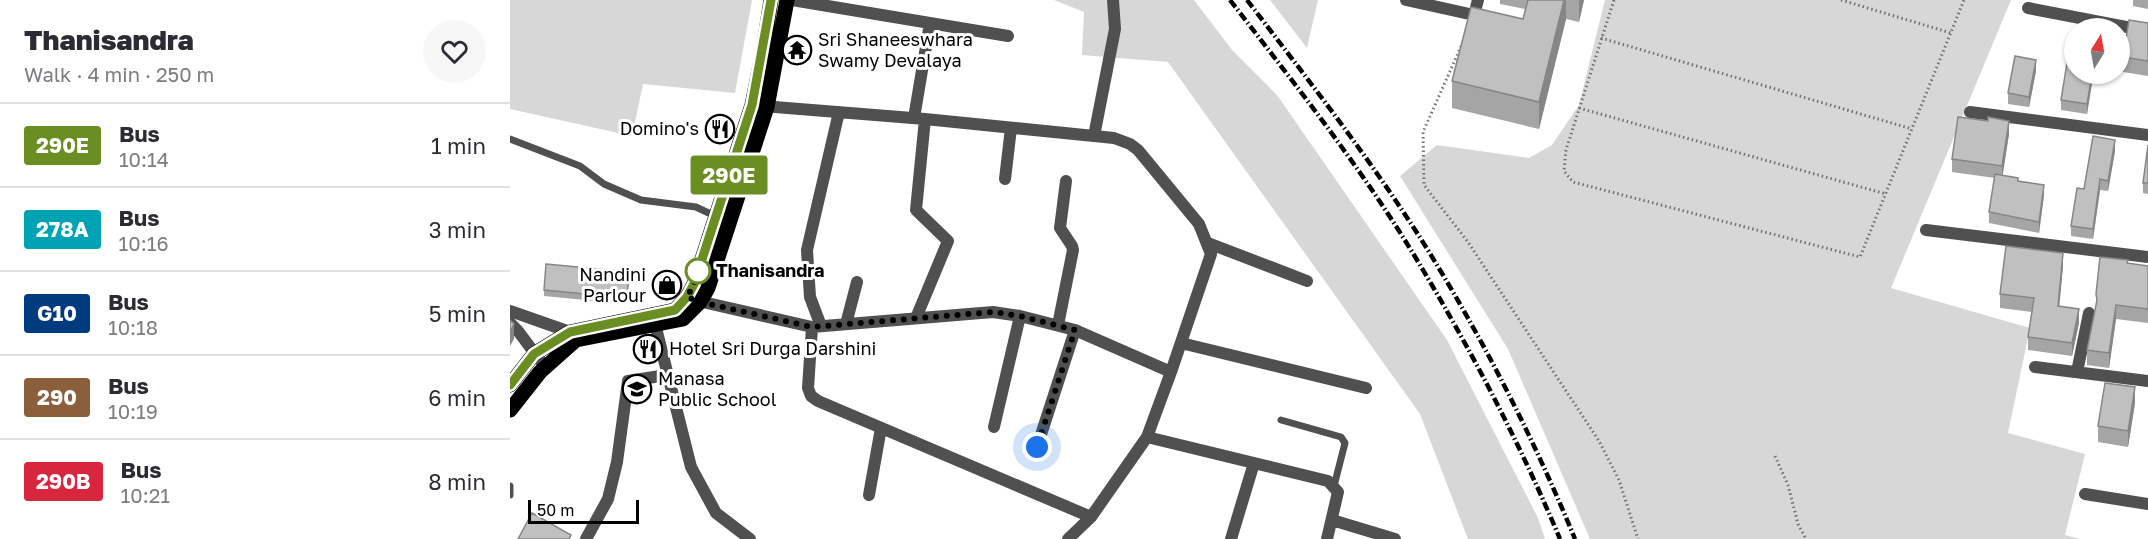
<!DOCTYPE html>
<html lang="en">
<head>
<meta charset="utf-8">
<style>
  :root { --surface:#fff; --page:#f7f7f7; --text:#2b2b33; --muted:#7c7c81; --line:#e1e1e2 }
  body { margin:0; font-family:"Golos Text",sans-serif; background:var(--page); color:var(--text); height:100vh; display:flex; flex-direction:column; font-size:22px; white-space:nowrap }
  * { box-sizing:border-box; margin:0 }
  p { font-size:20px; color:var(--muted) }
  .icon { flex:none; width:33px; height:33px; fill:none; stroke:currentColor; stroke-width:2; stroke-linecap:round; stroke-linejoin:round }
  .map { position:relative; flex:1; overflow:hidden }
  .details { display:flex; flex-direction:column; background:var(--surface); width:510px }
  .details>* { flex:none }
  .badge { padding:0 12px; border-radius:4px; font-size:21px; line-height:39px }
  .needle { width:39px; rotate:11deg }
  .controls { position:absolute; left:1554px; top:18px; display:grid; gap:12px }
  .controls a { display:grid; place-items:center; width:66px; height:66px; border-radius:50%; background:var(--surface); box-shadow:0 2px 4px #0004; font-size:30px }
  .scale { position:absolute; left:18px; bottom:15px; width:111px; box-sizing:border-box; padding-left:6px; border:3px solid #000; border-top:0; font-size:16px; line-height:21px; white-space:nowrap; color:#000; -webkit-text-stroke:4px #fff; paint-order:stroke }
  .you { position:absolute; width:30px; height:30px; margin:-15px; border:4px solid #fff; border-radius:50%; background:#1a73e8; box-shadow:0 0 0 9px #1a73e833 }
  .map>.badge { position:absolute; translate:-50% -50%; box-shadow:0 0 0 3px #fff }
  .round { display:grid; place-items:center; flex:none; width:63px; height:63px; border-radius:32px; background:var(--page) }
  .head { display:flex; align-items:center; justify-content:space-between; height:102px; padding:0 24px }
  h1 { font-size:28px; font-weight:800; line-height:45px }
  ul { padding:0; list-style:none }
  li { display:flex; align-items:center; gap:18px; height:84px; padding:0 24px; border-top:2px solid var(--line) }
  li div { flex:1 }
  li b { display:block; font-size:22px }
  li em { font-style:normal }
  li .badge { min-width:66px; font-weight:700; text-align:center }
  main { display:flex; flex:1; min-height:0 }
  .map>svg:first-child { display:block }
  .green { fill:#d7d7d7 }
  .lines { fill:none; stroke-linecap:round; stroke-linejoin:round }
  .path { stroke:#727272; stroke-width:3; stroke-dasharray:1.5 3; stroke-linecap:butt }
  .service { stroke:#505050; stroke-width:7 }
  .minor { stroke:#505050; stroke-width:12 }
  .tertiary { stroke:#505050; stroke-width:12 }
  .primary { stroke:#000; stroke-width:15 }
  .rail { stroke:#000; stroke-width:4.5; stroke-dasharray:9 3 1.5 3; stroke-linecap:butt }
  .wall { fill:#a5a5a5 }
  .shaded-wall { fill:#868686 }
  .building { fill:#c0c0c0; stroke:#868686; stroke-width:1.5 }
  .line-casing { stroke:#fff; stroke-width:14 }
  .line { stroke:#6b8e23; stroke-width:9 }
  .walk { stroke:#000; stroke-width:6; stroke-dasharray:0 10.8 }
  .stop-dot { fill:#fff; stroke:#6b8e23; stroke-width:3 }
  .labels { text-anchor:middle; stroke-width:6; stroke-linejoin:round; paint-order:stroke }
  .poi-label { font-size:18px; fill:#000; stroke:#fff; text-anchor:start }
  .stop-label { font-size:18px; font-weight:bold; fill:#000; stroke:#fff; text-anchor:start }
</style>
</head>
<body>
<main>
<section class="details">
<div class="head"><div><h1>Thanisandra</h1><p>Walk · 4 min · 250 m</p></div><a class="round"><svg class="icon" aria-label="heart" viewBox="0 0 24 24"><path d="M12 20l-8-8c-3-5 5-10 8-4 3-6 11-1 8 4z"/></svg></a></div>
<ul>
<li><span class="badge" style="background:#6b8e23;color:#fff">290E</span><div><b>Bus</b><p>10:14</p></div><em>1 min</em></li>
<li><span class="badge" style="background:#00a3b4;color:#fff">278A</span><div><b>Bus</b><p>10:16</p></div><em>3 min</em></li>
<li><span class="badge" style="background:#003b80;color:#fff">G10</span><div><b>Bus</b><p>10:18</p></div><em>5 min</em></li>
<li><span class="badge" style="background:#8b5e3c;color:#fff">290</span><div><b>Bus</b><p>10:19</p></div><em>6 min</em></li>
<li><span class="badge" style="background:#d7263d;color:#fff">290B</span><div><b>Bus</b><p>10:21</p></div><em>8 min</em></li>
</ul>
</section>
<div class="map">
<svg width="1638" height="539" viewBox="0 0 1638 539">
  <rect width="100%" height="100%" fill="#fff"/>
  <path class="green" d="M 0,0 L 242,0 L 225,93 L 133,84 L 122,136 L 0,109 Z
    M 544,0 L 684,0 L 722,50 L 767,95 L 937,340 L 1028,518 L 1035,539 L 958,539 L 910,414 L 658,62 L 572,55 L 574,12 Z
    M 760,0 L 808,0 L 797,48 Z
    M 1095,0 L 1501,0 L 1381,288 L 1520,328 L 1498,433 L 1575,454 L 1555,535 L 1570,539 L 1080,539 L 998,349 L 890,176 L 927,145 L 1019,158 L 1042,145 L 1069,105 Z"/>
  <g class="lines">
    <path class="path" d="M 1104,0 L 1056,150 L 1054,171 L 1063,182 L 1350,257 L 1454,0
      M 1331,0 L 1441,33
      M 1091,38 L 1402,129
      M 953,42 L 913,132 L 914,185 L 958,242 L 1089,441 L 1109,480 L 1128,539
      M 1069,108 L 1376,194
      M 1265,456 L 1278,485 L 1288,524 L 1296,539"/>
    <path class="service" d="M 0,139 L 70,166 L 94,184 L 131,200 L 186,207 L 205,216
      M 771,420 L 831,437 L 835,443 L 824,486
      M 0,486 L 0,495"/>
    <path class="minor" d="M 282,0 L 498,36
      M 896,0 L 964,15 L 968,0
      M 1518,8 L 1638,31
      M 251,106 L 415,119 L 604,138 L 620,144 L 628,150 L 689,224 L 701,254 L 661,372
      M 1460,112 L 1638,135
      M 404,118 L 420,23
      M 584,136 L 605,29 L 603,0
      M 495,179 L 501,128
      M 1416,230 L 1638,257
      M 698,243 L 797,281
      M 184,300 L 302,327 L 483,312 L 510,316 L 565,330 L 661,372 L 637,437 L 818,481 L 828,492 L 817,539
      M 143,316 L 181,467 L 206,513 L 240,539
      M 406,318 L 438,241 L 406,210 L 415,119
      M 336,324 L 347,282
      M 548,325 L 563,250 L 562,246 L 550,228 L 556,181
      M 311,326 L 300,297 L 297,250 L 329,112
      M 302,327 L 298,388 L 301,396 L 308,401 L 581,517
      M 671,343 L 856,388
      M 1525,367 L 1638,381
      M 1567,372 L 1579,313
      M 484,427 L 510,316
      M 527,447 L 565,330
      M 1575,494 L 1638,504
      M 359,495 L 371,428
      M 822,520 L 885,539
      M 76,539 L 98,499 L 107,462 L 118,381 L 157,375
      M 558,539 L 581,517 L 637,437
      M 721,539 L 744,463"/>
    <path class="tertiary" d="M 0,311 L 60,332 L 65,337
      M 0,323 L 8,331 L 35,367"/>
    <path class="primary" d="M 0,385 L 24,354 L 60,332 L 165,310 L 177,297 L 184,284 L 242,105 L 253,51 L 261,0
      M 0,410 L 30,372 L 66,340 L 173,319 L 190,302 L 198,288 L 257,107 L 277,0"/>
    <path class="rail" d="M 720,0 C 784,83 850,166 904,255 C 959,346 1009,441 1050,539
      M 737,0 C 799,81 862,161 916,247 C 974,341 1023,437 1065,539"/>
  </g>
  <path class="wall" d="M 990,0 L 1074,0 L 1069,22 L 1056,19 L 1029,129 L 942,108 L 942,81 L 1013,19 L 1015,9 L 990,4 Z
    M 1623,0 L 1638,0 L 1638,9 L 1623,6 Z
    M 1638,23 L 1638,76 L 1613,72 L 1613,57 Z
    M 1526,71 L 1519,107 L 1498,104 L 1498,93 Z
    M 1583,74 L 1577,114 L 1551,110 L 1551,100 Z
    M 1499,134 L 1492,175 L 1508,181 L 1534,195 L 1529,233 L 1479,223 L 1479,212 L 1485,178 L 1442,172 L 1442,159 Z
    M 1638,145 L 1638,194 L 1633,193 L 1633,183 Z
    M 1605,151 L 1598,191 L 1590,190 L 1583,239 L 1561,236 L 1561,226 L 1574,189 Z
    M 1618,263 L 1638,266 L 1638,323 L 1606,319 L 1599,368 L 1577,365 L 1577,350 L 1586,307 L 1586,294 Z
    M 1553,266 L 1549,307 L 1569,323 L 1562,356 L 1518,350 L 1518,337 L 1522,312 L 1490,308 L 1490,294 Z
    M 119,277 L 117,304 L 34,296 L 34,290 Z
    M 1625,403 L 1618,447 L 1588,442 L 1588,426 Z"/>
  <path class="shaded-wall" d="M 1054,0 L 1056,0 L 1056,19 L 1029,129 L 1029,102 Z
    M 1069,0 L 1074,0 L 1069,22 Z
    M 1526,60 L 1526,71 L 1519,107 L 1519,97 Z
    M 1582,74 L 1583,74 L 1583,78 L 1577,114 L 1577,104 Z
    M 1499,121 L 1499,134 L 1492,180 L 1492,166 Z
    M 1605,140 L 1605,151 L 1598,191 L 1598,181 Z
    M 1590,179 L 1590,190 L 1583,239 L 1583,229 Z
    M 1534,185 L 1534,195 L 1529,233 L 1529,222 Z
    M 1553,253 L 1553,266 L 1548,320 L 1548,306 Z
    M 1606,305 L 1606,319 L 1599,368 L 1599,353 Z
    M 1569,309 L 1569,323 L 1562,356 L 1562,343 Z
    M 4,324 L 4,339 L 0,346 L 0,332 Z
    M 1625,387 L 1625,403 L 1618,447 L 1618,431 Z"/>
  <path class="building" d="M 1018,0 L 1054,0 L 1029,102 L 942,81 L 961,7 L 1013,19 Z
    M 1619,20 L 1638,23 L 1638,61 L 1613,57 Z
    M 1505,56 L 1526,60 L 1519,97 L 1498,93 Z
    M 1557,63 L 1564,65 L 1564,74 L 1582,74 L 1577,104 L 1551,100 Z
    M 1448,117 L 1478,121 L 1478,117 L 1499,121 L 1492,166 L 1442,159 Z
    M 1583,136 L 1605,140 L 1598,181 L 1590,179 L 1583,229 L 1561,226 L 1567,188 L 1574,189 Z
    M 1638,145 L 1638,183 L 1633,183 Z
    M 1485,174 L 1508,178 L 1508,181 L 1534,185 L 1529,222 L 1479,212 Z
    M 1496,246 L 1553,253 L 1548,306 L 1569,309 L 1562,343 L 1518,337 L 1524,298 L 1490,294 Z
    M 1590,257 L 1618,260 L 1617,263 L 1638,266 L 1638,309 L 1606,305 L 1599,353 L 1577,350 L 1587,300 L 1586,294 Z
    M 36,264 L 119,272 L 117,298 L 34,290 Z
    M 0,320 L 4,324 L 0,332 Z
    M 1595,383 L 1625,387 L 1618,431 L 1588,426 Z
    M 22,513 L 61,535 L 59,539 L 8,539 Z"/>
  <g class="lines">
    <g class="line-casing">
      <path id="line" d="M 0,385 L 24,354 L 60,332 L 165,310 L 177,297 L 184,284 L 242,105 L 261,0"/>
    </g>
    <use href="#line" class="line"/>
    <path class="walk" d="M 188,271 L 191,261 L 184,284 L 177,297 L 190,302 L 302,327 L 483,312 L 510,316 L 565,330 L 527,447"/>
  </g>
  <defs>
    <g id="temple-ring" transform="scale(1.5)"><circle r="9.5" fill="#fff" stroke="#000" stroke-width="1.5"/><path d="M0-6L5-2H3V0L6.5 2.5H4V6H1.5V3h-3V6H-4V2.5H-6.5L-3 0V-2H-5Z" fill="#000"/></g>
    <g id="restaurant-ring" transform="scale(1.5)"><circle r="9.5" fill="#fff" stroke="#000" stroke-width="1.5"/><path d="M-5-6h1v4h1v-4h1v4h1v-4h1v5L-1.5 .5V6h-2V.5L-5-1ZM5-6V6H3V1.5H1.5Q1.5-4 5-6Z" fill="#000"/></g>
    <g id="shop-ring" transform="scale(1.5)"><circle r="9.5" fill="#fff" stroke="#000" stroke-width="1.5"/><path d="M-5-2.5h2.3a2.7 3.5 0 0 1 5.4 0H5L5.5 6h-11ZM-1.5-2.5h3a1.5 2.3 0 0 0-3 0Z" fill="#000"/></g>
    <g id="school-ring" transform="scale(1.5)"><circle r="9.5" fill="#fff" stroke="#000" stroke-width="1.5"/><path d="M0-5L7-2L0 1L-7-2ZM-4 1L0 2.5L4 1V4Q0 6-4 4Z" fill="#000"/></g>
  </defs>
  <g fill-rule="evenodd">
    <use href="#temple-ring" x="287" y="50"/>
    <use href="#restaurant-ring" x="210" y="129"/>
    <use href="#shop-ring" x="157" y="285"/>
    <use href="#restaurant-ring" x="138" y="349"/>
    <use href="#school-ring" x="127" y="389"/>
  </g>
  <circle class="stop-dot" cx="188" cy="271" r="12"/>
  <g class="labels">
    <g class="poi-label">
      <text x="308" y="46">Sri Shaneeswhara<tspan x="308" dy="21">Swamy Devalaya</tspan></text>
      <text x="189" y="135" text-anchor="end">Domino's</text>
      <text x="136" y="281" text-anchor="end">Nandini<tspan x="136" dy="21">Parlour</tspan></text>
      <text x="159" y="355">Hotel Sri Durga Darshini</text>
      <text x="148" y="385">Manasa<tspan x="148" dy="21">Public School</tspan></text>
    </g>
    <g class="stop-label">
      <text x="206" y="277">Thanisandra</text>
    </g>
  </g>
</svg>
<div class="controls">
<a><svg class="needle" viewBox="-14 -14 28 28"><path d="M0-13l5 13h-10z" fill="#e53935"/><path d="M0 13l5-13h-10z" fill="#7c7c81"/></svg></a>
</div>
<div class="scale">50 m</div>
<div class="you" style="left:527px;top:447px"></div>
<b class="badge" style="left:219px;top:175px;background:#6b8e23;color:#fff">290E</b>
</div>
</main>
</body>
</html>
